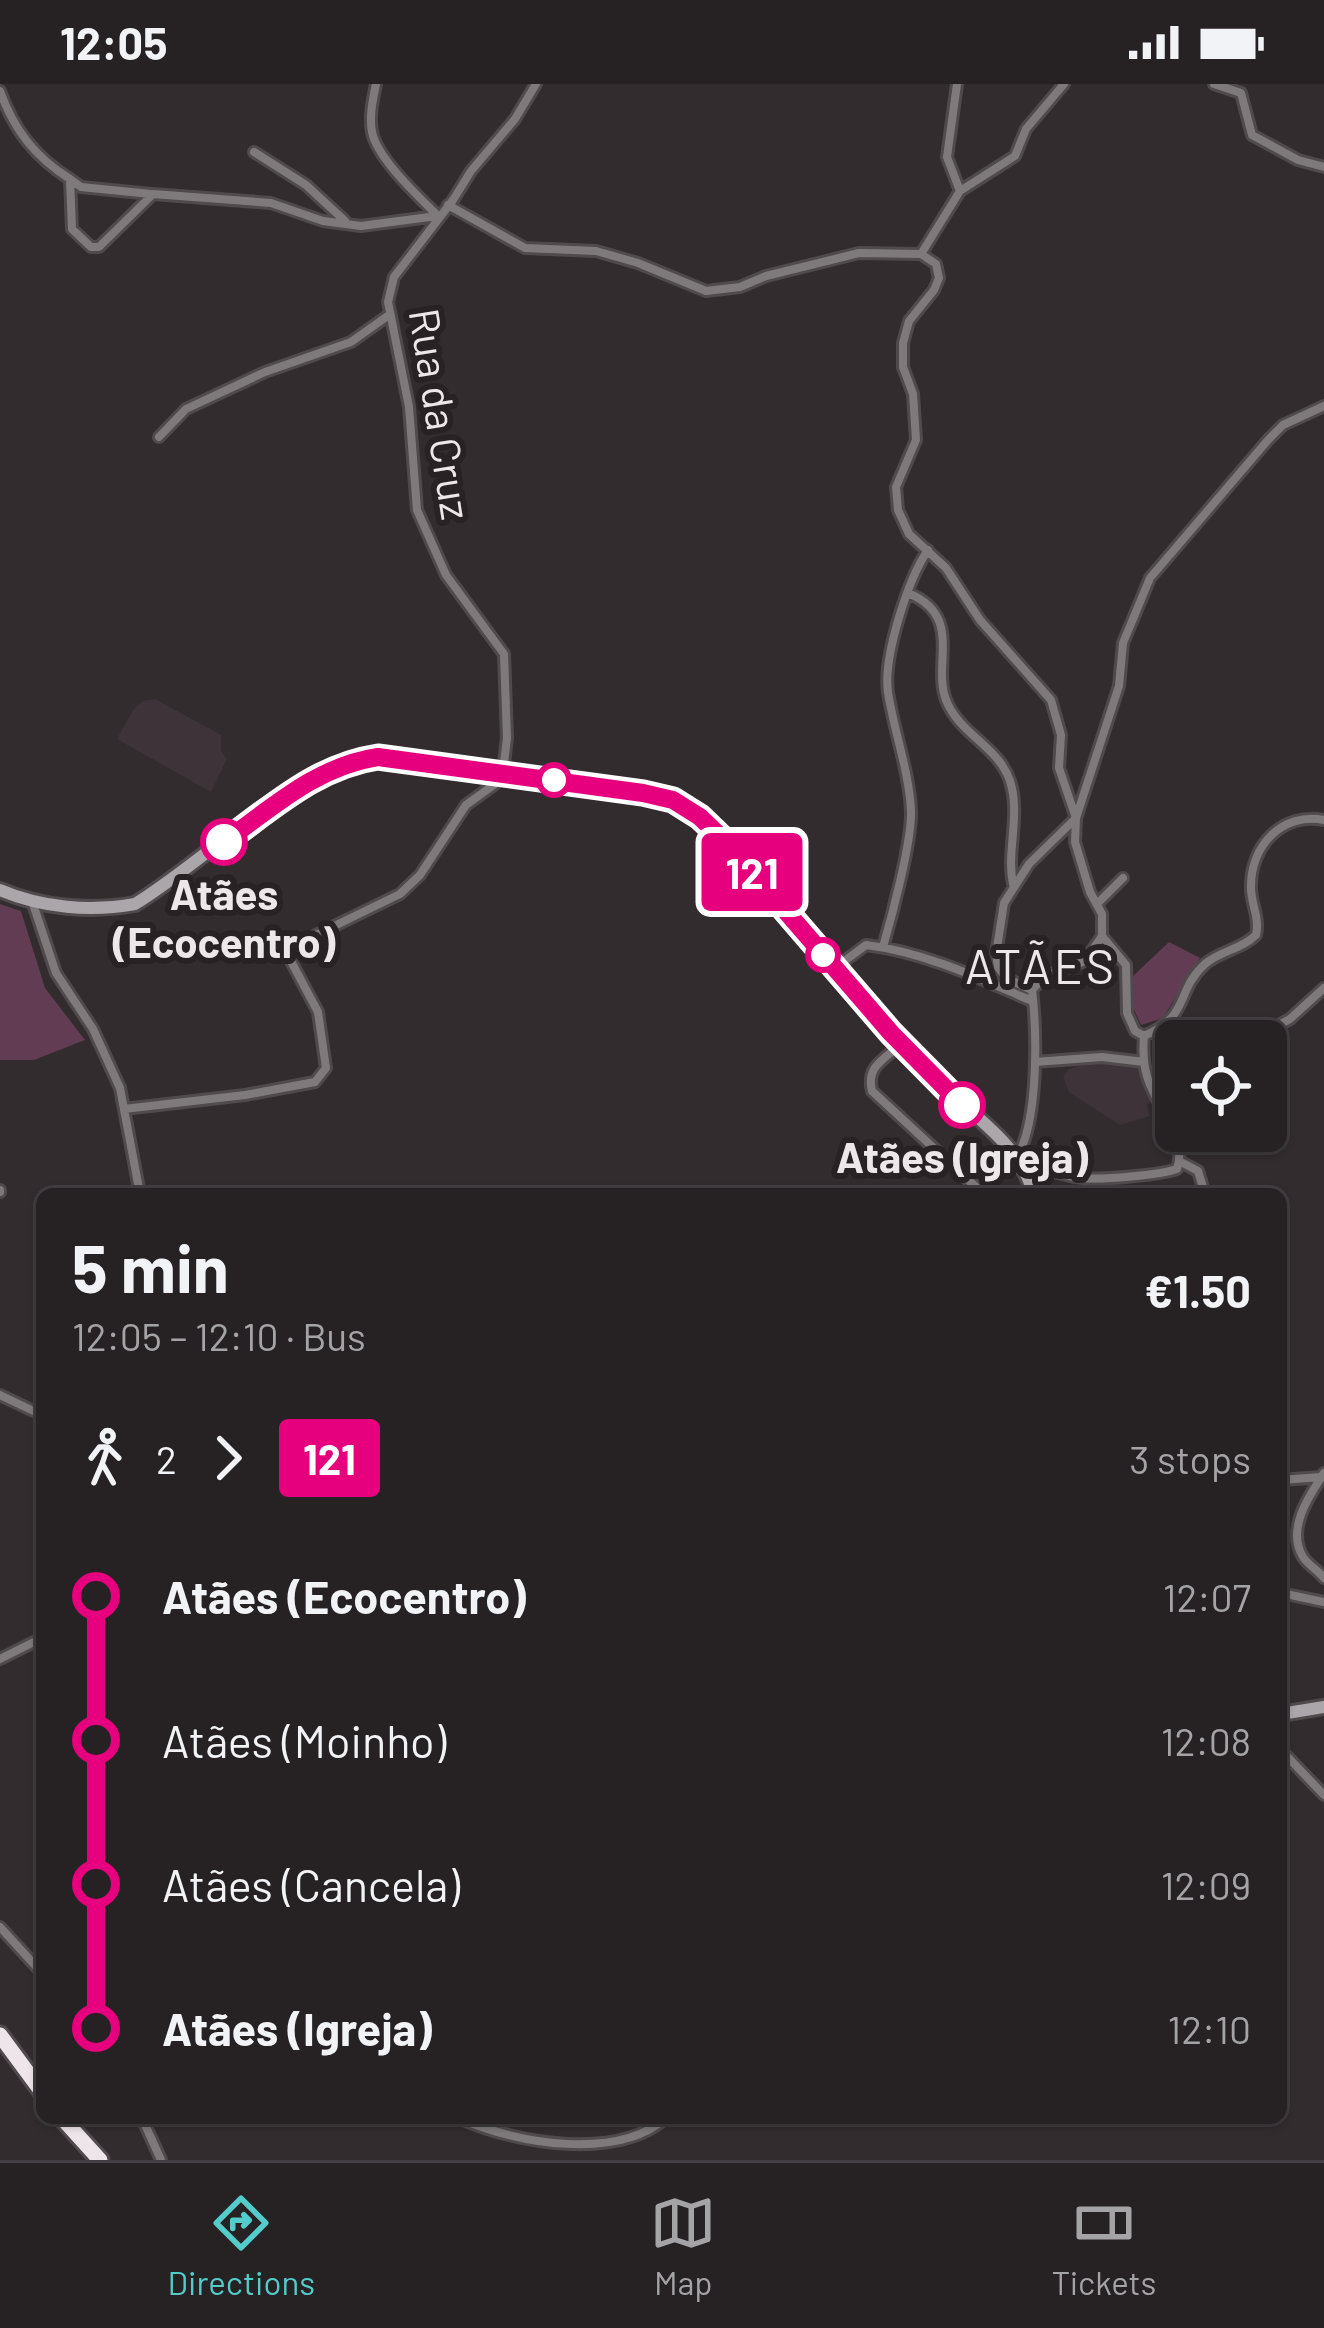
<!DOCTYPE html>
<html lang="en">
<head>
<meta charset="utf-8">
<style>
  :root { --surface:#262123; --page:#322e30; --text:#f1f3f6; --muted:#a4a3a6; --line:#423e41; --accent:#53cdcb }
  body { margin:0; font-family:Barlow,sans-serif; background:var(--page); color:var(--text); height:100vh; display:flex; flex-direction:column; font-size:45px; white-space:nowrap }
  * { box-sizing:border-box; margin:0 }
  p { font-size:39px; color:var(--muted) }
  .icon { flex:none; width:66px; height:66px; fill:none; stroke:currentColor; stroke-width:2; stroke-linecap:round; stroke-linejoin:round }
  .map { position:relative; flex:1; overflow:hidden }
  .panel { position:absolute; left:36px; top:1104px; width:1251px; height:936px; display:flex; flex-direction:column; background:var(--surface); border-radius:18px; box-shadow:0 3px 9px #0004,0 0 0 3px var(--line) }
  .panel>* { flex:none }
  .badge { padding:0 24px; border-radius:9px; font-size:42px; line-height:78px }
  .tools { position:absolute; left:1155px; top:936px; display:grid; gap:24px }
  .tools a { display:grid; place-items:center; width:132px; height:132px; border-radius:18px; background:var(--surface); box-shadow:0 3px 9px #0004,0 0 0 3px var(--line); font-size:60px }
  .map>.badge { position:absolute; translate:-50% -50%; box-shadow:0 0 0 6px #fff }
  .legs { display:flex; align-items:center; gap:18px; height:132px; padding:0 36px; font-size:39px }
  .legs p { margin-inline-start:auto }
  .summary { display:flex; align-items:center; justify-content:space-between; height:204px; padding:0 36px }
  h1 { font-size:66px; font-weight:700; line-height:90px }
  ul { padding:0 36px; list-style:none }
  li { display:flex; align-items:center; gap:42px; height:144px; font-size:45px }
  li i { display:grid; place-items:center; width:18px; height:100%; margin:0 15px; background:currentColor }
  li i::after { content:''; width:30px; height:30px; margin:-15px; border:9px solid; border-radius:50%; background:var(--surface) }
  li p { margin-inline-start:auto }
  li:first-child i { background:linear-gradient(#0000 50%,currentColor 0) }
  li:last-child i { background:linear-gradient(currentColor 50%,#0000 0) }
  .status { display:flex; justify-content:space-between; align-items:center; height:84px; padding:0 60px; background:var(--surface); direction:ltr }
  .status svg { height:33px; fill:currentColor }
  .menu { display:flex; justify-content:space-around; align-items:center; height:168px; border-top:3px solid var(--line); background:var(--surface); font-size:33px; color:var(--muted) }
  .menu a { display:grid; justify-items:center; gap:6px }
  .menu .on { color:var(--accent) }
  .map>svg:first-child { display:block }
  .built { fill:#3f333a }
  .green { fill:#623c53 }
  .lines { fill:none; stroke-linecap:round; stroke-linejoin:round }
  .street-casing { stroke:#504a4d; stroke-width:14 }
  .secondary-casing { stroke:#504a4d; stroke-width:18 }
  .highway-casing { stroke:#504a4d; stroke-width:21 }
  .street { stroke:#7e7a7c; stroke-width:8 }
  .secondary { stroke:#aba6a9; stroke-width:12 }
  .highway { stroke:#eee5ea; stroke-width:15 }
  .line-1-casing { stroke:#fff; stroke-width:27 }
  .line-1 { stroke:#e6007e; stroke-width:18 }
  .stop-1-dot { fill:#fff; stroke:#e6007e; stroke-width:6 }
  .labels { text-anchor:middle; stroke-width:12; stroke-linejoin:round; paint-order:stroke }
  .street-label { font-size:42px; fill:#ece8ea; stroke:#282225 }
  .stop-label { font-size:42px; font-weight:bold; fill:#ece8ea; stroke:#282225 }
  .quarter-label { font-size:48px; letter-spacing:3px; fill:#ece8ea; stroke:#282225 }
</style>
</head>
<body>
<div class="status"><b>12:05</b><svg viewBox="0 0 49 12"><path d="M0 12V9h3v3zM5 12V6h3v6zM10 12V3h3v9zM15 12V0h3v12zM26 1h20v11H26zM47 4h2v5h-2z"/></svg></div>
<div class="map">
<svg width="1324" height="2076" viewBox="0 0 1324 2076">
  <rect width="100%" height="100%" fill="#322c2f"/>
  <path class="built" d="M 155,615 L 221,651 L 221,667 L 227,675 L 211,708 L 117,655 L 134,625 L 143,617 Z
    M 1101,975 L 1140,980 L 1151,1018 L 1147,1020 L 1149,1032 L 1120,1041 L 1069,1008 L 1063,993 L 1069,985 Z"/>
  <path class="green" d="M 0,820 L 21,827 L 45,904 L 85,956 L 34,976 L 0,976 Z
    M 1169,858 L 1200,874 L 1163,934 L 1141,941 L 1131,919 L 1133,892 Z"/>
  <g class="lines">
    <g class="street-casing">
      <path id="street" d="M 376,0 C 373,15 369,32 372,48 C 377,74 418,112 437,131
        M 1214,0 L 1241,9 L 1252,51 L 1298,76 L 1324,83
        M 0,7 C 14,46 35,73 70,95 L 72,145 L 91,163 L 99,163 L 153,110 L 271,119 L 323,137 L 361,142 L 437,132
        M 254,68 L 306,101 L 345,137
        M 70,95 L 81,103 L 151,110
        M 960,107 L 1015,72 L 1026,45 L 1064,0
        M 448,121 L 525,164 L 596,167 L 638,179 L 706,207 L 740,203 L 766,192 L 859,169 L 921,170 L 936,180 L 939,194 L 934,206 L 909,237 L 903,259 L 903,283 L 913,310 L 916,356 L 896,403 L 898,426 L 909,450 L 946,484 L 980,536 L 1051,616 L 1061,651 L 1059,684 L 1076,734 L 1075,758 L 1090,808 L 1102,830 L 1102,852 L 1126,881 L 1127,929 L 1135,947 L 1144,952 C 1191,932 1175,907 1205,880 C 1220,867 1242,865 1256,851 C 1260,834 1251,820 1251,804 C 1250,761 1283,728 1324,736
        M 921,170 L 960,107 L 947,73 L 957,0
        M 159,353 L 186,325 L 265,288 L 351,258 L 389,231
        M 908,509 C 964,532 932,579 946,616 C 959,650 999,663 1010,697 C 1021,731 1006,767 1013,800
        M 32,817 L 56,889 L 93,945 L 120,1004 L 140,1110
        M 1097,820 L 1123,794
        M 883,863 C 892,832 912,757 911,727 C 909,686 894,648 888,608 C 883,573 908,495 928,466
        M 835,884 L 866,861 C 924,868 979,894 1032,917
        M 1032,906 L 1044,893 L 1085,877 L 1102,852
        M 1168,941 L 1226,957
        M 1249,957 L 1290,935 L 1324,904
        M 900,961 C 883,976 866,983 872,1007 L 977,1104
        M 1035,978 L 1102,973 L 1144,978
        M 124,1025 L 245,1011 L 315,998 L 326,984 L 318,928 L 285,866 L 400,810 L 420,791 L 466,721 L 495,700 L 503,687 L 507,654 L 504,570 L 446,491 L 417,426 L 409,323 L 388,218 L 394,193 L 453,116 L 471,87 L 515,35 L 536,0
        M 1016,1075 C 1039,1038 1037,949 1032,906 L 1006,894 L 998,883 L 996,870 L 1004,819 L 1029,780 L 1076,734 L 1119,602 L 1123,559 L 1150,494 L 1268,356 L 1283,341 L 1324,322
        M 1181,1078 L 1198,1087 L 1205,1110
        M 1027,1089 C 1047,1081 1063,1093 1083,1094 C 1102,1096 1160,1091 1177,1085 C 1188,1056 1155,1021 1147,992 C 1143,979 1143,965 1144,952
        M 0,1106 L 0,1108
        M 0,1311 L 42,1331
        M 1324,1389 C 1309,1412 1286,1445 1303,1473 C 1308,1481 1318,1486 1324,1494
        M 1281,1396 L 1321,1393
        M 1281,1509 L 1324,1518
        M 0,1575 L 42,1554
        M 1281,1666 L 1324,1711
        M 0,1843 L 42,1889
        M 142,2034 L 161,2076
        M 459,2034 C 519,2061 618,2076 666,2034"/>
    </g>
    <g class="secondary-casing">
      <path id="secondary" d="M 0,806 C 42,824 91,828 135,820 C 210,774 292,685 378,673 L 643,708 L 673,716 L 700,733 L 728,760 C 792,835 855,914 924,985 C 959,1022 1022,1058 1033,1110
        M 1281,1630 L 1324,1623"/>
    </g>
    <g class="highway-casing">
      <path id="highway" d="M 0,1951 L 42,2008
        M 62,2034 L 100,2076"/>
    </g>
    <use href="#street" class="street"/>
    <use href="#secondary" class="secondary"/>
    <use href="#highway" class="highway"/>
  </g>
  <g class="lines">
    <g class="line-1-casing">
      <path id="line-1" d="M 224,758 C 273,723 317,682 378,673 L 643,709 L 673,716 L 700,733 L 728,760 L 891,949 L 962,1021"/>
    </g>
    <use href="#line-1" class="line-1"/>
  </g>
  <g class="stop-1-dot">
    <circle cx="554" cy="696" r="15"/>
    <circle cx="224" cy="758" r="21"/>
    <circle cx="823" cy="871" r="15"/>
    <circle cx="962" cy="1021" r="21"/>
  </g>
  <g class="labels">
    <g class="street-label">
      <text transform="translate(440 330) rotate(81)" y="15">Rua da Cruz</text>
    </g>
    <g class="stop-label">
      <text x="224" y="826">Atães<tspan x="224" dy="48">(Ecocentro)</tspan></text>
      <text x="962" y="1089">Atães (Igreja)</text>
    </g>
    <g class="quarter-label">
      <text x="1041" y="900">ATÃES</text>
    </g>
  </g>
</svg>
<div class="tools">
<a><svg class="icon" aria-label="locate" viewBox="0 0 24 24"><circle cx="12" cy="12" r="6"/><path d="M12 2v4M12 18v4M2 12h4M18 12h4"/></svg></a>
</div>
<b class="badge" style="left:752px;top:788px;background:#e6007e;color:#fff">121</b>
<section class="panel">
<div class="summary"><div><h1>5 min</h1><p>12:05 – 12:10 · Bus</p></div><b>€1.50</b></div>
<div class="legs"><svg class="icon" aria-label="walk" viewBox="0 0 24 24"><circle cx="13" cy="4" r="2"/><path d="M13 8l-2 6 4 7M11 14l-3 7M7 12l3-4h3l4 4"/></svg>2<svg class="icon" aria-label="forward" viewBox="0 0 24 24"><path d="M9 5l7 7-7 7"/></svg><b class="badge" style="background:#e6007e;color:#fff">121</b><p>3 stops</p></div>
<ul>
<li><i style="color:#e6007e"></i><b>Atães (Ecocentro)</b><p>12:07</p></li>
<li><i style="color:#e6007e"></i><span>Atães (Moinho)</span><p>12:08</p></li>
<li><i style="color:#e6007e"></i><span>Atães (Cancela)</span><p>12:09</p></li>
<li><i style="color:#e6007e"></i><b>Atães (Igreja)</b><p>12:10</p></li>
</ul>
</section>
</div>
<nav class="menu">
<a class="on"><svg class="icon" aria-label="directions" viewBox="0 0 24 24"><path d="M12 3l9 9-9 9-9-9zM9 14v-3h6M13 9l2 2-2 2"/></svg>Directions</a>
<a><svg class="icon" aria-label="map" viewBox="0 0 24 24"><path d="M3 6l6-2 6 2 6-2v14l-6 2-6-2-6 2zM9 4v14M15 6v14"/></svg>Map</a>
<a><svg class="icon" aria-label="tickets" viewBox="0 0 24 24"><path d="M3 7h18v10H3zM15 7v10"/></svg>Tickets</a>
</nav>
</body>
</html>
